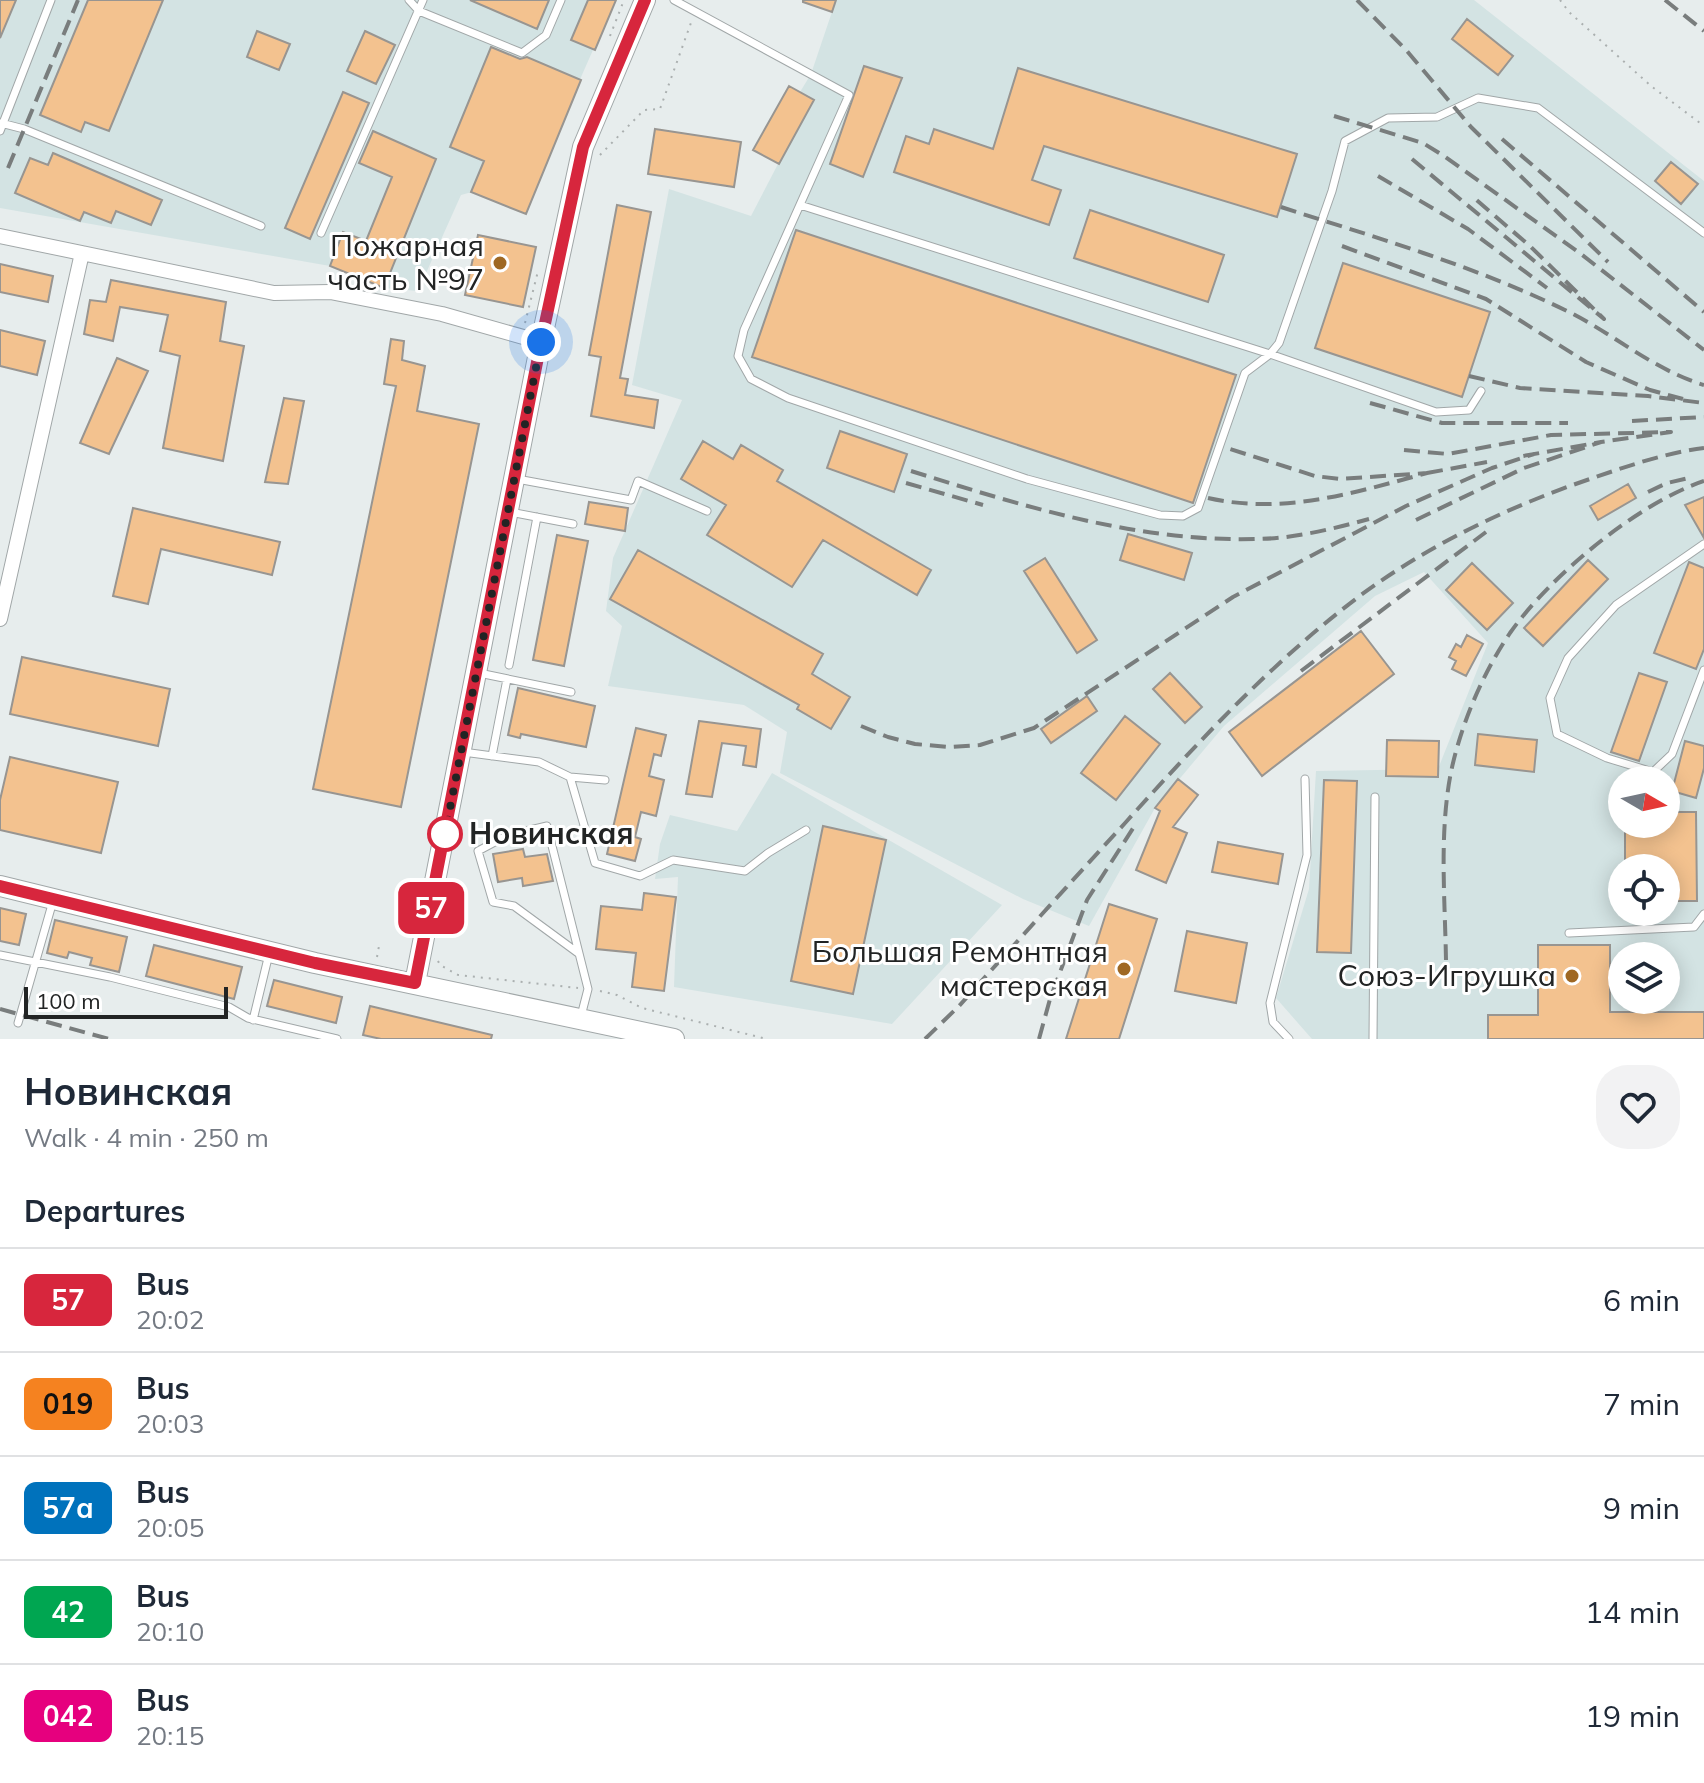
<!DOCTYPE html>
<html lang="en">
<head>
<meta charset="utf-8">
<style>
  :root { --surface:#fff; --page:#f2f2f3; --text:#1f2937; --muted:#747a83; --line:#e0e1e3 }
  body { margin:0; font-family:Mulish,sans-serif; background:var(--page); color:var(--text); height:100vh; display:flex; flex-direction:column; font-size:30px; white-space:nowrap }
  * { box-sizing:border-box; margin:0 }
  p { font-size:26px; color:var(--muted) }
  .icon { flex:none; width:44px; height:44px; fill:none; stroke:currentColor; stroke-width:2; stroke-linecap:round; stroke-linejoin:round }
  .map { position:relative; height:1039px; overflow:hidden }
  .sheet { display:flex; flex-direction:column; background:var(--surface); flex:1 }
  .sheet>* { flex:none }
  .badge { padding:0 16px; border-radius:12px; font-size:28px; line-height:52px }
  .needle { width:52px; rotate:99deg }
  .controls { position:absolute; left:1608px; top:766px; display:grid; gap:16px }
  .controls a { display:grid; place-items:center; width:72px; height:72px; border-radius:50%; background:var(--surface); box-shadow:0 4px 20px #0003; font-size:40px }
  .scale { position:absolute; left:24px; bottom:20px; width:204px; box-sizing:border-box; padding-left:8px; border:4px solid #222424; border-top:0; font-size:22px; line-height:28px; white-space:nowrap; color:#222424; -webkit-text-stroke:6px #fff; paint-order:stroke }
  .you { position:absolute; width:40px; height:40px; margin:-20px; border:6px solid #fff; border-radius:50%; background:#1a73e8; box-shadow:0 0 0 12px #1a73e833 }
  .map>.badge { position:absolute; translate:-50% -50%; box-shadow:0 0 0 4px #fff }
  h2 { padding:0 24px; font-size:30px; line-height:72px }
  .round { display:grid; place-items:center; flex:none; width:84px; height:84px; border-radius:32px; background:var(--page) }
  .overview { display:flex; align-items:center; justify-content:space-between; height:136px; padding:0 24px }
  h1 { font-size:38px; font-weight:700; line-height:60px }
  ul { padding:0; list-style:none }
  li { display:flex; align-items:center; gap:24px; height:104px; padding:0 24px; border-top:2px solid var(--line) }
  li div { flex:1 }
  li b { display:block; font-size:30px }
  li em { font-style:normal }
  li .badge { min-width:88px; font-weight:700; text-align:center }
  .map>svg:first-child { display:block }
  .built { fill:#d3e3e3; fill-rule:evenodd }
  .building { fill:#f3c28f; stroke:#989591; stroke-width:2 }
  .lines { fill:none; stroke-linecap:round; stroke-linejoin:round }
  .service-casing { stroke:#a1a7a8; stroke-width:9 }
  .minor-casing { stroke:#a1a7a8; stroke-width:16 }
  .secondary-casing { stroke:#a1a7a8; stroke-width:22 }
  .path { stroke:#abb0b0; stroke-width:2; stroke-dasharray:2 6; stroke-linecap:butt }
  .service { stroke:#fff; stroke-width:7 }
  .minor { stroke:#fff; stroke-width:14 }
  .secondary { stroke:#fff; stroke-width:20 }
  .rail { stroke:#797d7d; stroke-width:4; stroke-dasharray:16 8; stroke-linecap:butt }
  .line-casing { stroke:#fff; stroke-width:18 }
  .line { stroke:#d7263d; stroke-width:12 }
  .walk { stroke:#222424; stroke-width:8; stroke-dasharray:0 14.4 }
  .poi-dot { fill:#9f6823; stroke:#fff; stroke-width:3 }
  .stop-dot { fill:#fff; stroke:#d7263d; stroke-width:4 }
  .labels { text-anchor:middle; stroke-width:6; stroke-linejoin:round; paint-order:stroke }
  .poi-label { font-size:30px; fill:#222424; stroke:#fff; text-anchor:end }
  .stop-label { font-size:30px; font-weight:bold; fill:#222424; stroke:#fff; text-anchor:start }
</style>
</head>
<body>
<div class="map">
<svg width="1704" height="1039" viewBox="0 0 1704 1039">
  <rect width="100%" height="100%" fill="#e7eded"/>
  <path class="built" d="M 0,0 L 615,0 L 548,152 L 526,214 L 472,192 L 461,195 L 418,291 L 384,288 L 330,266 L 0,208 Z
    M 836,0 L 1474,0 L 1704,181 L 1704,1039 L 1312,1039 L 1276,998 L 1309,889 L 1316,771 L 1438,769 L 1488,643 L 1424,572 L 1375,596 L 1224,726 L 1155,808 L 1089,926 L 1023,899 L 780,773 L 787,732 L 744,705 L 608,686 L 622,626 L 606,611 L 613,558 L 682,400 L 632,385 L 669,189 L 751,216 L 778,164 L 753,150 L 789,86 L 800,92 L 811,74 ZM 1622,780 L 1666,780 L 1666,824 L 1622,824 ZM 1622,868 L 1666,868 L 1666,912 L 1622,912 ZM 1622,956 L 1666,956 L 1666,1000 L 1622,1000 Z
    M 772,773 L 1002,905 L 892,1024 L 674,987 L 678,877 L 655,879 L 660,844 L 670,815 L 737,831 Z"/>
  <path class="building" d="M 0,0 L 16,0 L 0,38 Z
    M 88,0 L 163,0 L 109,131 L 85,122 L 81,132 L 40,115 Z
    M 470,0 L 549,0 L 537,29 Z
    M 588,0 L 616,0 L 595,50 L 571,40 Z
    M 803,0 L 836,0 L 832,12 L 803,2 Z
    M 1467,19 L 1513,56 L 1498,75 L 1452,39 Z
    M 257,31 L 290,44 L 279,70 L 247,57 Z
    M 365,31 L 395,45 L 376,84 L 347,71 Z
    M 491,47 L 520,59 L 527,57 L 581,80 L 526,214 L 471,192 L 484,161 L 450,147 Z
    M 864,66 L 902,78 L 863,177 L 830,164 Z
    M 1018,68 L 1297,154 L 1277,217 L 1044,146 L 1032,180 L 1061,190 L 1049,225 L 894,172 L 906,136 L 929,144 L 934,129 L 993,149 Z
    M 789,86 L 814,100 L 779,164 L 753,150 Z
    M 343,92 L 369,103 L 310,239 L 285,228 Z
    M 655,129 L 741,142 L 734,187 L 648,174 Z
    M 373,131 L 436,159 L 384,288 L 330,266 L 343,232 L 366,241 L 392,177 L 359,163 Z
    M 53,153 L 162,200 L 151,225 L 116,211 L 111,223 L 84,212 L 80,221 L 15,193 L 30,158 L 48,165 Z
    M 1671,162 L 1698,184 L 1681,204 L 1655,181 Z
    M 617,205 L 651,212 L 620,378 L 628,379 L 625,395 L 658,400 L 654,428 L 591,416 L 601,357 L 589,355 Z
    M 1090,210 L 1224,255 L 1208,302 L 1074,258 Z
    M 796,230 L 1236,375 L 1193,503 L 752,357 Z
    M 478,235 L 536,247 L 523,307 L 465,295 Z
    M 1343,263 L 1490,312 L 1462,397 L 1315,348 Z
    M 0,264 L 53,276 L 48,302 L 0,292 Z
    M 111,280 L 226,302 L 220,341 L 244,346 L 223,461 L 163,448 L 180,356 L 160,351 L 168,315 L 120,307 L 113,341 L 84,334 L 90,300 L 106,302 Z
    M 0,330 L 45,341 L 37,375 L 0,366 Z
    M 391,339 L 404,341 L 402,360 L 425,366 L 417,411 L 479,424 L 401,807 L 313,789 L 396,386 L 384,384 Z
    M 117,358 L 148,371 L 109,454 L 80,443 Z
    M 284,398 L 304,401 L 288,484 L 265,482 Z
    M 840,431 L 907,454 L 894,492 L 827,468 Z
    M 703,441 L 733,459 L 741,445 L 783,470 L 777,481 L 931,570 L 917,595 L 823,540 L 792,587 L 707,535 L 726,505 L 681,479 Z
    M 1628,484 L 1636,498 L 1598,520 L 1590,506 Z
    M 1704,497 L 1704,538 L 1685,505 Z
    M 589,502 L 628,508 L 625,531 L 585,524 Z
    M 133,508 L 280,542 L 272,575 L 161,549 L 148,604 L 113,596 Z
    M 1128,534 L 1192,553 L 1184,580 L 1120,560 Z
    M 557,535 L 588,541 L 564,666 L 533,660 Z
    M 638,550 L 823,654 L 812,674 L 850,697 L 831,729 L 797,709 L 799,705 L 610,599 Z
    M 1045,558 L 1097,640 L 1077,653 L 1024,571 Z
    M 1588,560 L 1608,579 L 1543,646 L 1524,628 Z
    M 1689,562 L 1704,568 L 1704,649 L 1696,669 L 1654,653 Z
    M 1472,563 L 1513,603 L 1487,630 L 1446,590 Z
    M 1361,631 L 1394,674 L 1262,776 L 1229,732 Z
    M 1467,635 L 1483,644 L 1466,676 L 1452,669 L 1456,661 L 1449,657 L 1456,644 L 1461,647 Z
    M 22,657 L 170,689 L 158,746 L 10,714 Z
    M 1170,673 L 1202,707 L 1185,723 L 1153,689 Z
    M 1639,673 L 1667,682 L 1639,761 L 1611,752 Z
    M 518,688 L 595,706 L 586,747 L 521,734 L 520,738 L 508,735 Z
    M 1087,696 L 1097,711 L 1051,743 L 1041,729 Z
    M 1125,716 L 1160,744 L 1116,800 L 1081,773 Z
    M 699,721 L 761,729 L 756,767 L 743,765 L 746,746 L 722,743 L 712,797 L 686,794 Z
    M 636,728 L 666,735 L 661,756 L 654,754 L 649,776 L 664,780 L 656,816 L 641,812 L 635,837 L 641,839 L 635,861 L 607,854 Z
    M 1478,734 L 1537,740 L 1534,772 L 1475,765 Z
    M 1387,740 L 1439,741 L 1438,777 L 1386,776 Z
    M 1685,741 L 1704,746 L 1704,768 L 1696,798 L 1672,791 Z
    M 10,757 L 118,782 L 101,853 L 0,830 L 0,800 Z
    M 1178,779 L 1198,795 L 1173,827 L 1187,833 L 1166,883 L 1136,870 L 1160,811 L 1155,808 Z
    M 1324,780 L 1357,781 L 1351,953 L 1317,952 Z
    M 1666,812 L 1696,812 L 1697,901 L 1666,901 L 1666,868 L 1625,868 L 1625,824 L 1666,824 Z
    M 823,826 L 886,840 L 853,994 L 791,981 Z
    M 1218,842 L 1283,854 L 1278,884 L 1212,872 Z
    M 523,849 L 525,857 L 547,854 L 553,881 L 523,886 L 522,878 L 498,882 L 493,854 Z
    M 644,893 L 676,897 L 664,991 L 632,987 L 636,953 L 596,949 L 601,906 L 642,910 Z
    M 1109,904 L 1157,919 L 1119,1039 L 1066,1039 Z
    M 0,908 L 26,914 L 19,945 L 0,941 Z
    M 55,920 L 127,937 L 119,972 L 90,965 L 92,958 L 69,952 L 67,958 L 47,953 Z
    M 1187,931 L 1247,943 L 1236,1003 L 1175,991 Z
    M 154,945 L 242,967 L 234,999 L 146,976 Z
    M 1538,945 L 1610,945 L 1610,1012 L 1704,1012 L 1704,1039 L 1488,1039 L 1488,1015 L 1538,1015 Z
    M 274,980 L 342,997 L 336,1023 L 267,1006 Z
    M 370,1006 L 492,1035 L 491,1039 L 381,1039 L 363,1035 Z"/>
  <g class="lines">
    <g class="service-casing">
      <path id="service" d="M 409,0 L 419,11 L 522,53 L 546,35 L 561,0
        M 674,0 L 849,95 L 744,330 L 738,356 L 751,379 L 788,398 L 1027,479 L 1160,515 L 1183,516 L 1198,508 L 1245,373 L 1270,354 L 1279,343 L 1332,191 L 1345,141 L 1388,118 L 1437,117 L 1478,98 L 1538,108 L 1704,233
        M 1,123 L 24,129 L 261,226
        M 0,131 L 51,0
        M 800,205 L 1270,354 L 1436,412 L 1469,410 L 1481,391
        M 321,233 L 423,0
        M 517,479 L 631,500 L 638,481 L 707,511
        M 510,512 L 573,524
        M 1704,544 L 1616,605 L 1568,658 L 1550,698 L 1557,734 L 1607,758 L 1653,772 L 1672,754 L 1704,670
        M 509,665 L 537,517
        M 479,673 L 571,692
        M 463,752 L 539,762 L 570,777 L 605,780
        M 492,756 L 507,679
        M 570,777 L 595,863 L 640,876 L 673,860 L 745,871 L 768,853 L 806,830
        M 1569,933 L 1694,927 L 1704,914
        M 578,953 L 514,906 L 493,902 L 478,851 L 508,835 L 547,826 L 588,989 L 581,1016
        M 0,955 L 110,977 L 229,1007 L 248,1018 L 337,1039
        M 253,1020 L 269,954
        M 18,1023 L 53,901
        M 1289,1039 L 1273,1022 L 1270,1003 L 1307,855 L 1305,779
        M 1373,1039 L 1375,797"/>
    </g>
    <g class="minor-casing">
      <path id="minor" d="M 0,236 L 274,293 L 330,292 L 442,314 L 541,342
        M 0,619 L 82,253"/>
    </g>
    <g class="secondary-casing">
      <path id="secondary" d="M 0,886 L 315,963 L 674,1039
        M 415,983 L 541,342 L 583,147 L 645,0"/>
    </g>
    <path class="path" d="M 1560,0 L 1569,12 L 1651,86 L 1704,126
      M 610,36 L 624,0
      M 600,155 L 644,110 L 660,109 L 692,20
      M 525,323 L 538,271
      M 377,957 L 379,946
      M 438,961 L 440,965 L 458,975 L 578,988
      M 600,991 L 617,995 L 642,1008 L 767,1039"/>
    <use href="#service" class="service"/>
    <use href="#minor" class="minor"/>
    <use href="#secondary" class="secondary"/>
    <path class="rail" d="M 1357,0 L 1407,51 L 1471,127 L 1608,262
      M 1665,0 L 1704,31
      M 1334,116 L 1423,143 L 1444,156 L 1581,254 L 1704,350
      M 1502,139 L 1704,312
      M 1412,159 L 1604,319 L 1531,247 L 1473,197
      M 8,168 L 78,0
      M 1378,176 L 1468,229 L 1547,288
      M 1281,207 C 1377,238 1478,267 1569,312 C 1615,335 1654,370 1704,385
      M 1342,246 L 1486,299 L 1586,362 L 1650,390 L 1683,399
      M 1469,376 L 1520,388 L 1648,396 L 1704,403
      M 1370,403 L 1442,423 L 1568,423
      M 1632,421 L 1704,417
      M 1404,450 L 1448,454 L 1551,435 L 1671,432 L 1601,442
      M 911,471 C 1023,506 1136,542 1255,539 C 1293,539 1332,529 1369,519
      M 1427,473 L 1487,462
      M 906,483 L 983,505
      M 1648,492 L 1667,483 L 1693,477
      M 1208,498 C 1283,515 1354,493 1427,473 L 1340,479 L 1315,476 L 1230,449
      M 1416,520 L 1524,468 L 1601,442 L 1523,456
      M 1301,671 L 1486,532
      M 861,726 L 888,737 L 915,744 L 948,747 L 980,745 L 1034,728 L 1233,597 L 1406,506 L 1492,468 L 1534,454
      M 1446,960 C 1445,899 1439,833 1451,772 C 1461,724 1483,673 1510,633 C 1550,576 1638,503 1704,481
      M 0,1009 L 109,1039
      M 925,1039 L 959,1006 C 1014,945 1070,883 1126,822 C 1199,741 1273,661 1361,595 C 1429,545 1508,507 1587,480 C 1625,467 1664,453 1704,448
      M 1039,1039 L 1050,999 L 1087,900 L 1137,822"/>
  </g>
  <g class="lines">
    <g class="line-casing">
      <path id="line" d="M 0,886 L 315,963 L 415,983 L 541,342 L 583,147 L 645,0"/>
    </g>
    <use href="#line" class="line"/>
    <path class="walk" d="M 445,834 L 541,342"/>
  </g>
  <g class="poi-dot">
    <circle cx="500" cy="263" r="8"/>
    <circle cx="1124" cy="969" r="8"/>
    <circle cx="1572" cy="976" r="8"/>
  </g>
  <circle class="stop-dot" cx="445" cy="834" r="16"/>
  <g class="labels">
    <g class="poi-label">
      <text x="484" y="256">Пожарная<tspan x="484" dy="34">часть №97</tspan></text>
      <text x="1108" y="962">Большая Ремонтная<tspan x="1108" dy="34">мастерская</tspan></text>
      <text x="1556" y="986">Союз-Игрушка</text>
    </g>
    <g class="stop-label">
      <text x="469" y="844">Новинская</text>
    </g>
  </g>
</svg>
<div class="controls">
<a><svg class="needle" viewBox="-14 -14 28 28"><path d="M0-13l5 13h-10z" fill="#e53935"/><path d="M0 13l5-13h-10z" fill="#747a83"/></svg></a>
<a><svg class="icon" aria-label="locate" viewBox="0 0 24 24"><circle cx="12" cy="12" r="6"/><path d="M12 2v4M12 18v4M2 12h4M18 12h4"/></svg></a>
<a><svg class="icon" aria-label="layers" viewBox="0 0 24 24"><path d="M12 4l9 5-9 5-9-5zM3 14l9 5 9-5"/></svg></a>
</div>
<div class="scale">100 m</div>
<div class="you" style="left:541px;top:342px"></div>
<b class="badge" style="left:431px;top:908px;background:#d7263d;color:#fff">57</b>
</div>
<section class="sheet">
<div class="overview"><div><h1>Новинская</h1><p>Walk · 4 min · 250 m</p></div><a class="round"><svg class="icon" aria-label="heart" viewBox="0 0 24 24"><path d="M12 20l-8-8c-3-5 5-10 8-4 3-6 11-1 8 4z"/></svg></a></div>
<h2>Departures</h2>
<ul>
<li><span class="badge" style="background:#d7263d;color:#fff">57</span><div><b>Bus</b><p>20:02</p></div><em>6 min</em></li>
<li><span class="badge" style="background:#f58220;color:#111">019</span><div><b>Bus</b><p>20:03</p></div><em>7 min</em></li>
<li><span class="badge" style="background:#0072bc;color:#fff">57а</span><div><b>Bus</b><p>20:05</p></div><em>9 min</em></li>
<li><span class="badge" style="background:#00a651;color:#fff">42</span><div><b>Bus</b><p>20:10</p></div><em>14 min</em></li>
<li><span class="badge" style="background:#e6007e;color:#fff">042</span><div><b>Bus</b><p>20:15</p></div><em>19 min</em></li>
</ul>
</section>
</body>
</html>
